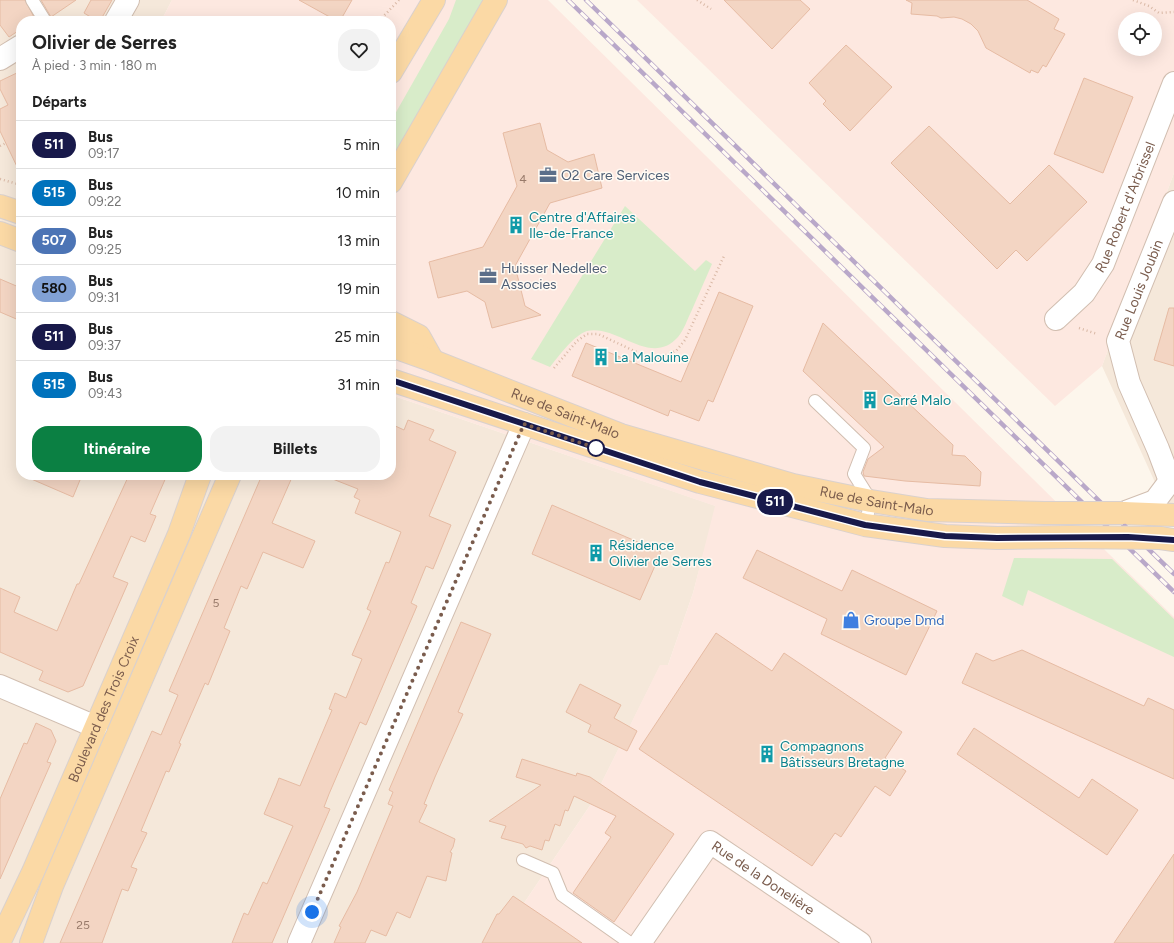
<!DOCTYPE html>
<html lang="fr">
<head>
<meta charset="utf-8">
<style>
  :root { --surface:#fff; --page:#f2f2f2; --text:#222; --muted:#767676; --line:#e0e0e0; --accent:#0b8043 }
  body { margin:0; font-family:Figtree,sans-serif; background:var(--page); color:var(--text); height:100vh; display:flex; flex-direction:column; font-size:15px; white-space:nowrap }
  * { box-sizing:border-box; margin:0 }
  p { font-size:13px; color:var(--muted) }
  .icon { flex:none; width:22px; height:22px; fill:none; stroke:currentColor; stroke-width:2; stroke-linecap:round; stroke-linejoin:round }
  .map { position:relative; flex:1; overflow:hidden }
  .details { position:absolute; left:16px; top:16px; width:380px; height:464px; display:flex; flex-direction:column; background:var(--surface); border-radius:16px; box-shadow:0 4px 16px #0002 }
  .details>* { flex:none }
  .badge { padding:0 8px; border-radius:13px; font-size:14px; line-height:26px }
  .buttons { position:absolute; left:1118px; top:12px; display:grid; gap:8px }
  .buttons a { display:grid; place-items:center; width:44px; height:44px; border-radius:50%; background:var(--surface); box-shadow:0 4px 16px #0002; font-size:20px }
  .you { position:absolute; width:20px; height:20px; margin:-10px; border:3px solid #fff; border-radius:50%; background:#1a73e8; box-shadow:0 0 0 6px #1a73e833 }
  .map>.badge { position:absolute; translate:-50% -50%; box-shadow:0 0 0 2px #fff }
  h2 { padding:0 16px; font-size:15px; line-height:36px }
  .round { display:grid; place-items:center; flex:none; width:42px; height:42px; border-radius:16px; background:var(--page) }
  .headline { display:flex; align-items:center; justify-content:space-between; height:68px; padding:0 16px }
  h1 { font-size:19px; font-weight:700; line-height:30px }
  .cta { display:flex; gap:8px; margin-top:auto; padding:8px 16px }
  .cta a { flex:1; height:46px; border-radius:16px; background:var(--accent); color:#fff; font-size:16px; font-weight:700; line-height:46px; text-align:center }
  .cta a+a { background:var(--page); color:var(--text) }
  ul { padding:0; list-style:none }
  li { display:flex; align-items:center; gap:12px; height:48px; padding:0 16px; border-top:1px solid var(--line) }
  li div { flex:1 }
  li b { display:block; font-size:15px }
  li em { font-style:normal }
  li .badge { min-width:44px; font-weight:700; text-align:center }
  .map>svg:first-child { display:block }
  .residential { fill:#f5e8da }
  .commercial { fill:#fde8e0; fill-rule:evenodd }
  .green { fill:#d8ecc9 }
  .building { fill:#f3d5c3; stroke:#e6bba3 }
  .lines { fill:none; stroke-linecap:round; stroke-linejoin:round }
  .service-casing { stroke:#d1beb0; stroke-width:14 }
  .minor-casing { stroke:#d1beb0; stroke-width:24 }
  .primary-casing { stroke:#dad1cd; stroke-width:24 }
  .path { stroke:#d9b8a5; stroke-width:2.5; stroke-dasharray:1 3; stroke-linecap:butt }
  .service { stroke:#fff; stroke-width:12 }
  .minor { stroke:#fff; stroke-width:22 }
  .primary { stroke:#fbd9a5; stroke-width:22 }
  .rail-casing { stroke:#b9a8c9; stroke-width:4.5 }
  .rail { stroke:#fffaf3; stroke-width:3; stroke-dasharray:9; stroke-linecap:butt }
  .primary-bridge-casing { stroke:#dad1cd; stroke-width:24; stroke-linecap:butt }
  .primary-bridge { stroke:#fbd9a5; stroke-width:22 }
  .line-casing { stroke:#fff; stroke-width:9 }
  .line { stroke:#18194a; stroke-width:6 }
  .walk { stroke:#7a5c4d; stroke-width:4; stroke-dasharray:0 7.2 }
  .stop-dot { fill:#fff; stroke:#18194a; stroke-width:2 }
  .labels { text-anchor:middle; stroke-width:3; stroke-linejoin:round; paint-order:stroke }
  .number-label { font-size:12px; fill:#987a6a }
  .service-label { font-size:14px; fill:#4e5e75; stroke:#fffaf3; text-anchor:start }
  .street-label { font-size:14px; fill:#7a5c4d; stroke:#fffaf3 }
  .culture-label { font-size:14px; fill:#0d838f; stroke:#fffaf3; text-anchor:start }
  .shop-label { font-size:14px; fill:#366cbe; stroke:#fffaf3; text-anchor:start }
</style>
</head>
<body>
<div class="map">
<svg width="1174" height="943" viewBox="0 0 1174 943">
  <rect width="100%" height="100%" fill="#fdf6ec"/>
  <path class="residential" d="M 0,0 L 172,0 L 161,21 L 21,21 L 21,173 L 18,174 L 21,176 L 21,475 L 391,475 L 391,395 L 716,506 L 693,593 L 668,665 L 660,666 L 591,804 L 497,943 L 0,943 Z
    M 1174,173 L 1174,524 L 1102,366 Z"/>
  <path class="commercial" d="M 172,0 L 548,0 L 1109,554 L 1174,617 L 1174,943 L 497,943 L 591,804 L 660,665 L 668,665 L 693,593 L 715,506 L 391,395 L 391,21 L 161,21 Z
    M 637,0 L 1174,0 L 1174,173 L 1102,366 L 1055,406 ZM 1125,19 L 1155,19 L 1155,49 L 1125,49 Z"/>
  <path class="green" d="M 456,0 L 485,0 L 391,164 L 391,121 L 449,19 Z
    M 625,206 L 695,271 L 706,260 L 712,264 C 705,280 698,296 691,312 C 687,320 684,330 678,337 C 650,368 618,324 587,331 C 574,335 558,357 550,367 L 531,359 Z
    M 1014,558 L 1112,559 L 1174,619 L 1174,657 L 1028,590 L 1023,606 L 1002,596 Z"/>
  <path class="building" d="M 0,0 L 25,0 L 36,21 L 21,21 L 21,29 L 9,37 L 0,25 Z
    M 41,0 L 76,0 L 51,17 Z
    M 91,0 L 112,0 L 100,21 L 97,21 L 84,13 Z
    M 299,0 L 352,0 L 340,21 L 337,21 Z
    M 724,0 L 800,0 L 810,9 L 772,49 Z
    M 906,0 L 1027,0 L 1059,19 L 1054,29 L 1065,34 L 1046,67 L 1043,65 L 1038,73 L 1031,70 L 1030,73 L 986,48 L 978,31 L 971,24 L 962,19 L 954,17 L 941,18 L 937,16 L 911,14 L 912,3 Z
    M 846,45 L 892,87 L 850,131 L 823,104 L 826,101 L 809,83 Z
    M 21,71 L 21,175 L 0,131 L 0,109 L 8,105 L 0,89 L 0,81 Z
    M 1084,78 L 1133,97 L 1103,173 L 1054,154 Z
    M 540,123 L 547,150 L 568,162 L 594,154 L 602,188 L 550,203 L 515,266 L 525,306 L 541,315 L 492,328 L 485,302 L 467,291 L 438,298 L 429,262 L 483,247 L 517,186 L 503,133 Z
    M 929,126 L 1010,204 L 1049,165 L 1087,202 L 1027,261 L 1016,250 L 997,269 L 891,163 Z
    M 0,279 L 21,288 L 21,321 L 0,312 Z
    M 719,292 L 753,306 L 713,402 L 708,400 L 699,421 L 670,410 L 668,416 L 572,376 L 586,343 L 681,382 Z
    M 1169,308 L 1174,308 L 1174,366 L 1154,360 Z
    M 823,323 L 953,445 L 952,455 L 965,456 L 981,472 L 980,486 L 905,481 L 864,476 L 863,472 L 868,459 L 884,447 L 803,371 Z
    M 408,420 L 434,430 L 429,440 L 456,452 L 429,516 L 451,525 L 433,569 L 426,566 L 411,603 L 417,606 L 366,725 L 360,722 L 329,794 L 324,807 L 330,809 L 272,943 L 232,943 L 244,913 L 248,915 L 263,882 L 267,884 L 293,826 L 264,814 L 276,786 L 279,778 L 300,786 L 332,710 L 329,709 L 335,693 L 346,698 L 362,659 L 352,655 L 371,611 L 367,609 L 386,562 L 389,563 L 401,532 L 355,513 L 360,500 L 354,497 L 358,489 L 325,476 L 326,475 L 391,475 L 391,424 L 404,430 Z
    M 22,475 L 68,475 L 80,480 L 73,497 Z
    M 129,475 L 167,475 L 150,514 L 156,516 L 145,542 L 131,536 L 113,577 L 128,583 L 83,686 L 68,692 L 39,680 L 43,671 L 0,652 L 0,588 L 20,597 L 14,612 L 57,631 L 77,584 L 79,584 Z
    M 262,475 L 293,475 L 272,523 L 315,541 L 303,568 L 263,552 L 247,589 L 241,586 L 224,628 L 230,631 L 208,685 L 205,683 L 179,743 L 181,744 L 169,772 L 166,771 L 141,831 L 147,833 L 131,867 L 137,869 L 128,891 L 122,889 L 102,943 L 60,943 L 152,731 L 161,735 L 178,695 L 169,691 Z
    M 552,505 L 661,552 L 640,600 L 532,554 Z
    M 757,550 L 842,591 L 852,570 L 937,611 L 906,675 L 821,634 L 827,619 L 743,578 Z
    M 461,622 L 491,634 L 458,712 L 463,714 L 435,777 L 424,804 L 427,805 L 419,822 L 455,839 L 453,847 L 450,852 L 452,853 L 446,881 L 427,876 L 410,918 L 397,912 L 386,936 L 371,930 L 365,943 L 334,943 L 341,927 L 339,926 L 357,892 L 393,806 L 388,804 L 393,792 L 389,790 Z
    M 716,633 L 772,671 L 784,653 L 902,732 L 885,758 L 906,771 L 890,796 L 875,786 L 841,837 L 835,833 L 812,866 L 639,749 Z
    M 1022,650 L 1144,706 L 1148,698 L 1174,710 L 1174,779 L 962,683 L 976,653 L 993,661 Z
    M 580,684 L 621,705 L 614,718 L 637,731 L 627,751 L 588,732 L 591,725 L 566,712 Z
    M 36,723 L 51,730 L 56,741 L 47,762 L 51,763 L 0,879 L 0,799 L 24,743 L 27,744 Z
    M 974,728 L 1079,798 L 1092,779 L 1138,810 L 1107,855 L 957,754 Z
    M 522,759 L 576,776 L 577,773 L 590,777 L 674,834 L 614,922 L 573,893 L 611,837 L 605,833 L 616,816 L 574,796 L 568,811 L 565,810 L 560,826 L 555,824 L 549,841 L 545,840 L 542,850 L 530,846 L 526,848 L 523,844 L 501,838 L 506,826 L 489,821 L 541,785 L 516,777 Z
    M 1174,854 L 1174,943 L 1114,943 Z
    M 513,896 L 559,927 L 582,943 L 482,943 L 497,914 L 499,914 Z"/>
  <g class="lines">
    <g class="service-casing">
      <path id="service" d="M 32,0 L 45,21
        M 815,401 L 864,448 L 854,474 L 871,501 L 865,525
        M 523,860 L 553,873 L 562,895 L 630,943"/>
    </g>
    <g class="minor-casing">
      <g id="minor">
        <path d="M 116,21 L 128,0"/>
        <path d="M 0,59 L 21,46"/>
        <path id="s1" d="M 1056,319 L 1084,293 L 1103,264 L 1174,83"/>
        <path id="s2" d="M 1170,481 L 1158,449 L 1129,383 L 1118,341 L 1174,202"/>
        <path d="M 1123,513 L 1155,501 L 1170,481"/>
        <path d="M 0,686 L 96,727"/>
        <path d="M 299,943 L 524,424"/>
        <path id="s3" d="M 640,943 L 710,842 L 860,943"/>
      </g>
    </g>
    <g class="primary-casing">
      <g id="primary">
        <path d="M 391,72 L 434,0"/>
        <path d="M 391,182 L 496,0"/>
        <path d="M 0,206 L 21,213"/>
        <path d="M 0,233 L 21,241"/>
        <path d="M 391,322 L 419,336 L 433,361"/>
        <path id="s4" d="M 391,346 L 433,361 L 621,435 L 793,485 L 871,501 L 927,510 L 1045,513"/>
        <path d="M 391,380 L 700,482 L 865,525 L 945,536 L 997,538 L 1069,537"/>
        <path d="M 1123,513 L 1174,515"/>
        <path d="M 1160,538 L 1174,540"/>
        <path id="s5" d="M 0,941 L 33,872 L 179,534 L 200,475"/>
        <path d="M 31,943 L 52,886 L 230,475"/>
      </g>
    </g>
    <path class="path" d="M 697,0 L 711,9
      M 1133,0 L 1149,6 L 1159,13 L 1174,12
      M 379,21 L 399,0
      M 0,146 L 6,143
      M 0,179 L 21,185
      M 1079,328 L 1097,334
      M 554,368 L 577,341 L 587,334 L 598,334 L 643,355 L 659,358 L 676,351 L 685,340 L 724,256"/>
    <use href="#service" class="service"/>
    <use href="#minor" class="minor"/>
    <use href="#primary" class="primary"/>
    <g class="rail-casing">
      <path id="rail" d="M 568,0 L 1174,592
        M 586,0 L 1174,574"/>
    </g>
    <use href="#rail" class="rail"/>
    <g class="primary-bridge-casing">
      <path id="primary-bridge" d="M 1045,513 L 1123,513
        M 1069,537 L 1160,538"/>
    </g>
    <use href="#primary-bridge" class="primary-bridge"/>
  </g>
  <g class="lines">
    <g class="line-casing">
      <path id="line" d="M 391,380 L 700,482 L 865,525 L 945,536 L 997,538 L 1128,537 L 1174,540"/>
    </g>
    <use href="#line" class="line"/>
    <path class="walk" d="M 312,912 L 524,424 L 596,448"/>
  </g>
  <defs>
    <g id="office-bare" transform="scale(1.38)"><path d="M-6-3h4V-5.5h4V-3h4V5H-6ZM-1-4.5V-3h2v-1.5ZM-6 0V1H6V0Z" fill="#5c6f8a" stroke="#fffaf3" stroke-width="2.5" paint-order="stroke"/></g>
    <g id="building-bare" transform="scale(1.38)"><path d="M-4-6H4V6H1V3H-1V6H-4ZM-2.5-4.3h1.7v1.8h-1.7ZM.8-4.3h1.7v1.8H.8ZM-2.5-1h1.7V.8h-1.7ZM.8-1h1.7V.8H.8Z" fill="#0f9aa8" stroke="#fffaf3" stroke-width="2.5" paint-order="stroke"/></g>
    <g id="shop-bare" transform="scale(1.38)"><path d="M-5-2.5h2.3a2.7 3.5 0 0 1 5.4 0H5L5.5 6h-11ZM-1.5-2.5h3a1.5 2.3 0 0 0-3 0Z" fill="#3f7fe0" stroke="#fffaf3" stroke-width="2.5" paint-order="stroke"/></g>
  </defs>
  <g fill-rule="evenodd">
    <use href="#office-bare" x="548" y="175"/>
    <use href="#building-bare" x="516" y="225"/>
    <use href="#office-bare" x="488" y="276"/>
    <use href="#building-bare" x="601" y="357"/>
    <use href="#building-bare" x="870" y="400"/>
    <use href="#building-bare" x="596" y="553"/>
    <use href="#shop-bare" x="851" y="620"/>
    <use href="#building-bare" x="767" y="754"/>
  </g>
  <circle class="stop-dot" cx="596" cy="448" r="8"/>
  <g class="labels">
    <g class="number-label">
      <text x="523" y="183">4</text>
      <text x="216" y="607">5</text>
      <text x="83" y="929">25</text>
    </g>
    <g class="service-label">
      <text x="561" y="180">O2 Care Services</text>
      <text x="501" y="273">Huisser Nedellec<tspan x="501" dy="16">Associes</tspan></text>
    </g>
    <g class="street-label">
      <text dy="5" stroke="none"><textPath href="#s1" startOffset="134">Rue Robert d'Arbrissel</textPath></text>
      <text dy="5" stroke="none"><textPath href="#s2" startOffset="205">Rue Louis Joubin</textPath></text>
      <text dy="5" stroke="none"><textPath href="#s4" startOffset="187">Rue de Saint-Malo</textPath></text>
      <text dy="5" stroke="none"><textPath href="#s4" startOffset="511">Rue de Saint-Malo</textPath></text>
      <text dy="5" stroke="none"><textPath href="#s5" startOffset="254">Boulevard des Trois Croix</textPath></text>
      <text dy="5" stroke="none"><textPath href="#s3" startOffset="187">Rue de la Donelière</textPath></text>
    </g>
    <g class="culture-label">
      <text x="529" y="222">Centre d'Affaires<tspan x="529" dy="16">Ile-de-France</tspan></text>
      <text x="614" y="362">La Malouine</text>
      <text x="883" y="405">Carré Malo</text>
      <text x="609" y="550">Résidence<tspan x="609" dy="16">Olivier de Serres</tspan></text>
      <text x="780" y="751">Compagnons<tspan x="780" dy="16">Bâtisseurs Bretagne</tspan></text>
    </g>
    <g class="shop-label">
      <text x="864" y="625">Groupe Dmd</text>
    </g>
  </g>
</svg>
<div class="buttons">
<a><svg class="icon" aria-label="locate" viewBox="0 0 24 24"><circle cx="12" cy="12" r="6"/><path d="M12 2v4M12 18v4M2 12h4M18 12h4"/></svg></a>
</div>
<div class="you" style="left:312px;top:912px"></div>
<b class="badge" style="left:775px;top:502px;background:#18194a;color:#fff">511</b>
<section class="details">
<div class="headline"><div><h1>Olivier de Serres</h1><p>À pied · 3 min · 180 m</p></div><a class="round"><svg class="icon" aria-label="heart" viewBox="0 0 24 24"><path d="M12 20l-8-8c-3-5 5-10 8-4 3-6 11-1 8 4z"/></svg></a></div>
<h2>Départs</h2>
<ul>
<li><span class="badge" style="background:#18194a;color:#fff">511</span><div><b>Bus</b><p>09:17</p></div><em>5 min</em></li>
<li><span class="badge" style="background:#0072bc;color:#fff">515</span><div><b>Bus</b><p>09:22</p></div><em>10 min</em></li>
<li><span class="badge" style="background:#4c74b5;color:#fff">507</span><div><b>Bus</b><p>09:25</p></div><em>13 min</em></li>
<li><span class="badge" style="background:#81a1d5;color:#111">580</span><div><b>Bus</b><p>09:31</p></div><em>19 min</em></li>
<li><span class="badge" style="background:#18194a;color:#fff">511</span><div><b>Bus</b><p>09:37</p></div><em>25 min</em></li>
<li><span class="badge" style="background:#0072bc;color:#fff">515</span><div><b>Bus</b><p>09:43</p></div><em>31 min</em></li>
</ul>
<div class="cta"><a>Itinéraire</a><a>Billets</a></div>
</section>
</div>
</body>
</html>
